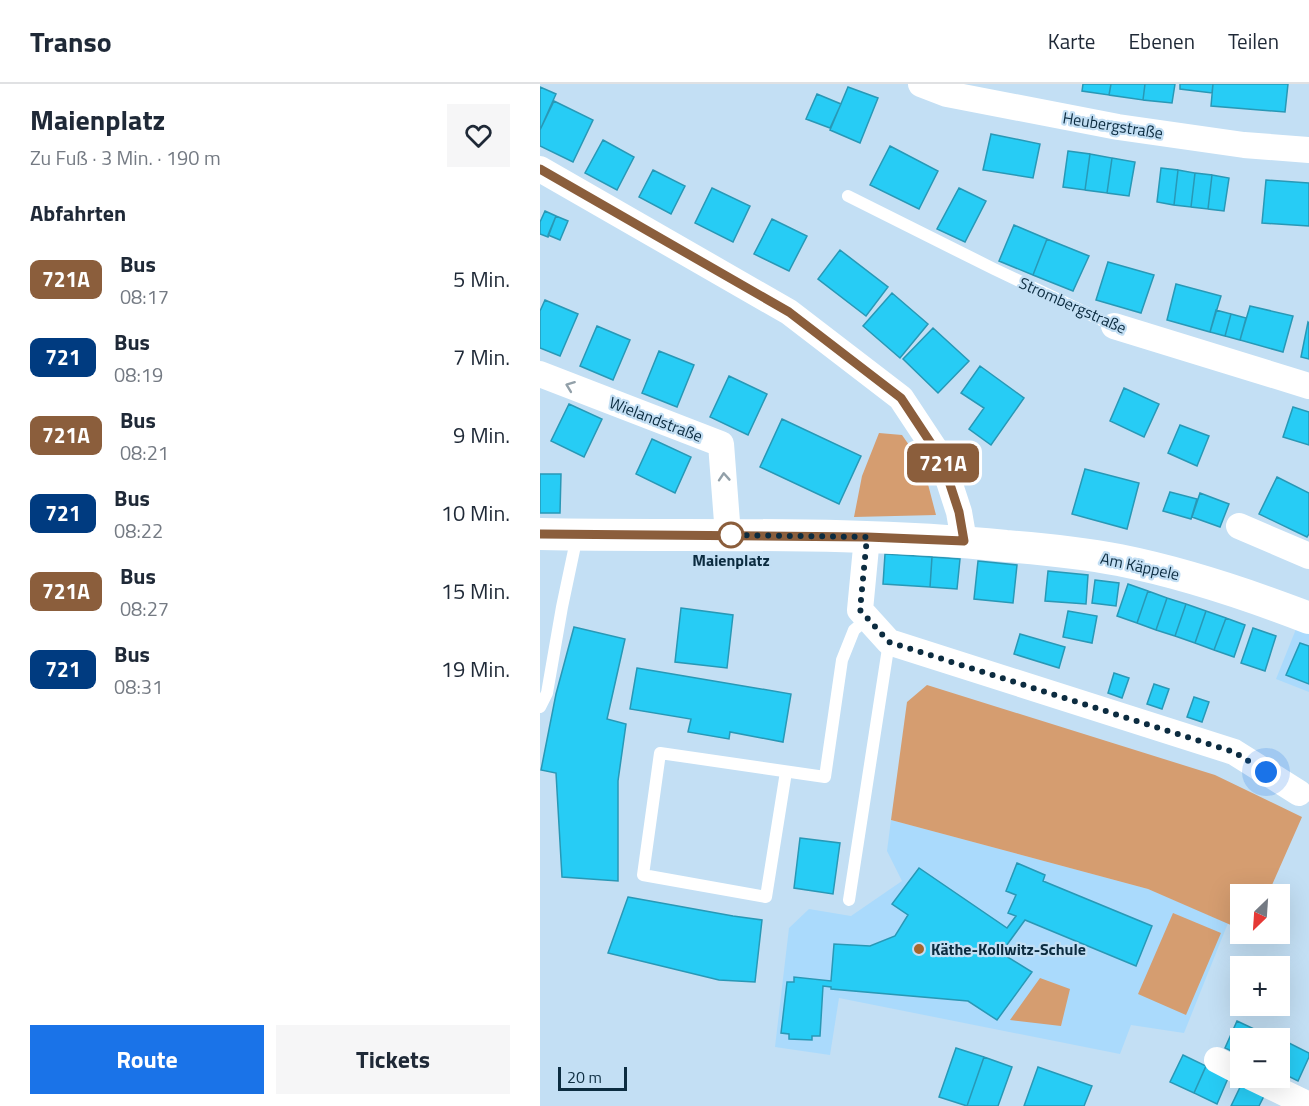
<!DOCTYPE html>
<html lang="de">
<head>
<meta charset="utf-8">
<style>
  :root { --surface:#fff; --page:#f6f6f7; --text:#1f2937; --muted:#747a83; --line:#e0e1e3; --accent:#1a73e8 }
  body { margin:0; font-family:"Titillium Web",sans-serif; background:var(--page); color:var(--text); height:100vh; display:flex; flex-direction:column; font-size:22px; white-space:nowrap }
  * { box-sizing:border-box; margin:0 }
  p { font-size:20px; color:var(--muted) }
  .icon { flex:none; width:33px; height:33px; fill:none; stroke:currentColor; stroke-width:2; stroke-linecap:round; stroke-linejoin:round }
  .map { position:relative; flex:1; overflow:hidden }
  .sheet { display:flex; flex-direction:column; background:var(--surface); width:540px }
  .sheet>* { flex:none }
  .badge { padding:0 12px; border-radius:9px; font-size:21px; line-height:39px }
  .needle { width:39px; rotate:205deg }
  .controls { position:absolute; left:690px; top:800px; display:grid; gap:12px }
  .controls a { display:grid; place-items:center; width:60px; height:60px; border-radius:0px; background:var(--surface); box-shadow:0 6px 24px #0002; font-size:30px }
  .scale { position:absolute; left:18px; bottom:15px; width:69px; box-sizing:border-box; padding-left:6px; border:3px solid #0c2c40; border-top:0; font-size:16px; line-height:21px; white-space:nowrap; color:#0c2c40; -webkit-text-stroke:4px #c3dff4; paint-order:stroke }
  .you { position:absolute; width:30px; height:30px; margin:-15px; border:4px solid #fff; border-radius:50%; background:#1a73e8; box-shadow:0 0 0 9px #1a73e833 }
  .map>.badge { position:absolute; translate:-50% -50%; box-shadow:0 0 0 3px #fff }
  h2 { padding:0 30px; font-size:22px; line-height:54px }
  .round { display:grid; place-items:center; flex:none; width:63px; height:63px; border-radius:0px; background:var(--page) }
  .head { display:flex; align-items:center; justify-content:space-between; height:102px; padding:0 30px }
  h1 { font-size:28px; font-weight:700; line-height:45px }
  .cta { display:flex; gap:12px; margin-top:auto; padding:12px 30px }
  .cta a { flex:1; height:69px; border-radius:0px; background:var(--accent); color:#fff; font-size:24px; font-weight:700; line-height:69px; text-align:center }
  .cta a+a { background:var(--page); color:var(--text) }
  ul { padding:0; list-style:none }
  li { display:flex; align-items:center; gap:18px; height:78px; padding:0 30px }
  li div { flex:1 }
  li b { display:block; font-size:22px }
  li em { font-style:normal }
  li .badge { min-width:66px; font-weight:700; text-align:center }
  header { display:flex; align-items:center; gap:36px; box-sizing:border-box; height:84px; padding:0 30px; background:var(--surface); border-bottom:2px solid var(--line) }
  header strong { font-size:28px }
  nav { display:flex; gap:33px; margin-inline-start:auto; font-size:21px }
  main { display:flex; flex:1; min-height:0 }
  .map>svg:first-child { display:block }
  .built { fill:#aadafc }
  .green { fill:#d59d70 }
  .building { fill:#27ccf5; stroke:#2898b6; stroke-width:1.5 }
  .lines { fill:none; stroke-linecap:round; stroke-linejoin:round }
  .service { stroke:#fff; stroke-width:12 }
  .minor { stroke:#fff; stroke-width:26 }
  .tertiary { stroke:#fff; stroke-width:32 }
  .oneway { stroke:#92a0a9 }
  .line-casing { stroke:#fff; stroke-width:14 }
  .line { stroke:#8b5e3c; stroke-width:9 }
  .walk { stroke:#0c2c40; stroke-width:6; stroke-dasharray:0 10.8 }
  .stop-dot { fill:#fff; stroke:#8b5e3c; stroke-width:3 }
  .poi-dot { fill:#a6672e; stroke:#c3dff4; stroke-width:2 }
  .labels { text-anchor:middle; stroke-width:4.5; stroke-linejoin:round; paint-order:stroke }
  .street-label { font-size:16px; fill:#0c2c40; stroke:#c3dff4 }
  .stop-label { font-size:16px; font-weight:bold; fill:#0c2c40; stroke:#c3dff4 }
  .poi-label { font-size:16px; font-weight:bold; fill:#0c2c40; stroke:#c3dff4; text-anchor:start }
</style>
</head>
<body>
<header>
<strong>Transo</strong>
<nav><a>Karte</a><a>Ebenen</a><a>Teilen</a></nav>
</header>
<main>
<section class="sheet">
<div class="head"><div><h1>Maienplatz</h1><p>Zu Fuß · 3 Min. · 190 m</p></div><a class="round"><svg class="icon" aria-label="heart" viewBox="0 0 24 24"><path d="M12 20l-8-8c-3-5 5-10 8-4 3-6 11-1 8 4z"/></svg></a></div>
<h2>Abfahrten</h2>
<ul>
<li><span class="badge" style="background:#8b5e3c;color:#fff">721A</span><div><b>Bus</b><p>08:17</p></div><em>5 Min.</em></li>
<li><span class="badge" style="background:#003b80;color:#fff">721</span><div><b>Bus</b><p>08:19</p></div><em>7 Min.</em></li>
<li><span class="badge" style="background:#8b5e3c;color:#fff">721A</span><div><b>Bus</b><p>08:21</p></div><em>9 Min.</em></li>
<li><span class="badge" style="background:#003b80;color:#fff">721</span><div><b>Bus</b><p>08:22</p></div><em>10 Min.</em></li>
<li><span class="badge" style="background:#8b5e3c;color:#fff">721A</span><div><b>Bus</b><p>08:27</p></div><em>15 Min.</em></li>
<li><span class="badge" style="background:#003b80;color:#fff">721</span><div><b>Bus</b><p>08:31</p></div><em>19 Min.</em></li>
</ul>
<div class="cta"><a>Route</a><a>Tickets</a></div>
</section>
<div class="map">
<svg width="769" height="1022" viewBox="0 0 769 1022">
  <rect width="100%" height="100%" fill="#c3dff4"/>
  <path class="built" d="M 766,520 L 769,521 L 769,608 L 736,595 Z
    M 351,736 L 608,805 L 688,839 L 644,949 L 591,941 L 580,970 L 299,914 L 290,971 L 235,963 L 249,844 L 269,825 L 311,832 L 362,797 L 347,767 Z"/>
  <path class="green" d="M 339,349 L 362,351 L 383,381 L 396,431 L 314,433 L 322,392 Z
    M 387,601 L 675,691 L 762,733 L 728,810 L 700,810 L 700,845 L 608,805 L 351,736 L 367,618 Z
    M 633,829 L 681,849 L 646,931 L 598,910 Z
    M 500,894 L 530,905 L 521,942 L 470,936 Z"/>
  <path class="building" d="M 543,0 L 571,0 L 569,11 L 542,7 Z
    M 571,0 L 605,0 L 603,16 L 569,11 Z
    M 605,0 L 635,0 L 632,19 L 603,16 Z
    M 640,0 L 673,0 L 672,9 L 640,5 Z
    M 673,0 L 748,0 L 745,28 L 671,22 Z
    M 0,3 L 16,10 L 0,46 Z
    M 308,3 L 338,14 L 320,59 L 290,46 Z
    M 277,10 L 301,20 L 290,44 L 266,35 Z
    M 14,17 L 53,36 L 33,78 L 0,62 L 0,46 Z
    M 451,50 L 500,60 L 493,94 L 443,86 Z
    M 63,56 L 94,73 L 77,106 L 45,89 Z
    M 350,62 L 398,87 L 379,125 L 330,101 Z
    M 528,67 L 550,70 L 545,106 L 523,103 Z
    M 550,70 L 572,74 L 567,109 L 545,106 Z
    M 572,74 L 595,78 L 589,112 L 567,109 Z
    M 621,84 L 638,86 L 634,121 L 617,118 Z
    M 113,86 L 145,102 L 131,130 L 99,113 Z
    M 638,86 L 655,89 L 651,123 L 634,121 Z
    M 655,89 L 672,91 L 668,125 L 651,123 Z
    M 672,91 L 689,94 L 684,127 L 668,125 Z
    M 726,96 L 769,99 L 769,142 L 722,139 Z
    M 172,104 L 210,122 L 193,158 L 155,139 Z
    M 419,104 L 446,117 L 425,158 L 397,145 Z
    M 5,127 L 16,132 L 8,153 L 0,150 L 0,138 Z
    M 16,132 L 28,137 L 20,156 L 8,151 Z
    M 232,135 L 267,152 L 249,187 L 214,170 Z
    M 474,141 L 507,155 L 493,191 L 459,177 Z
    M 507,155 L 549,172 L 533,207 L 493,191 Z
    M 300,166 L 348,203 L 326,232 L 278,195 Z
    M 568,178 L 614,191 L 601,229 L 556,216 Z
    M 636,200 L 681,212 L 670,248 L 627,236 Z
    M 352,209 L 388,240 L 360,274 L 323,242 Z
    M 5,216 L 38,230 L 20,272 L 0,264 L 0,227 Z
    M 710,222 L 753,232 L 743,268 L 700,256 Z
    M 676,226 L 691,230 L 685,252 L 670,248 Z
    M 691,230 L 706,234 L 700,256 L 685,252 Z
    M 768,238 L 769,239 L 769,275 L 761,273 Z
    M 57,242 L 90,256 L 73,296 L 40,282 Z
    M 393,244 L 429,277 L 398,309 L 363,275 Z
    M 119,267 L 154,281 L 137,323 L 102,309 Z
    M 440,282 L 484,314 L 451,361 L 429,345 L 444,324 L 421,309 Z
    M 189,292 L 227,310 L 208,351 L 170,333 Z
    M 584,304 L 619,320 L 604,353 L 570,337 Z
    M 29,320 L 62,335 L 44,373 L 11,357 Z
    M 753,323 L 769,328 L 769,361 L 743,353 Z
    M 242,335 L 321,372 L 299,420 L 220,383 Z
    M 640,341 L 669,352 L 657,382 L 628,369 Z
    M 112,355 L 151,373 L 135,409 L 96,390 Z
    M 545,385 L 599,399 L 587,445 L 532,430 Z
    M 0,390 L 21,390 L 20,429 L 0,429 Z
    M 737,393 L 769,409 L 769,450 L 767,453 L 719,430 Z
    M 630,408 L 657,415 L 651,435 L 623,427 Z
    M 660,409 L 689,420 L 680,443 L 652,433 Z
    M 345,470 L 392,473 L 390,503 L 343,500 Z
    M 392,473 L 420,475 L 417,505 L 390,503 Z
    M 438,477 L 477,481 L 473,519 L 434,515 Z
    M 508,487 L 548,491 L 546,520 L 505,517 Z
    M 555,496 L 579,499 L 576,522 L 552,519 Z
    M 588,500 L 608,507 L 597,539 L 577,532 Z
    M 608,507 L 627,514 L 616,546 L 597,539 Z
    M 627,514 L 646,520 L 635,552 L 616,546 Z
    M 646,520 L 666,527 L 655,559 L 635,552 Z
    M 141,524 L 193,531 L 187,584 L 135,578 Z
    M 528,527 L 557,532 L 552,559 L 523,553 Z
    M 666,527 L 686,534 L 674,566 L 655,559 Z
    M 686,534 L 705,541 L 694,573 L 674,566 Z
    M 34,543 L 85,555 L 67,635 L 86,640 L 78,697 L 78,797 L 22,793 L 16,689 L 1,686 L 16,610 Z
    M 713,544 L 736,552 L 725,587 L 701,579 Z
    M 480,550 L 525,563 L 519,584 L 474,570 Z
    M 760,559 L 769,562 L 769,600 L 746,591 Z
    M 97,584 L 251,610 L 243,658 L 190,648 L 189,655 L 148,648 L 151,635 L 90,625 Z
    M 574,589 L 589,594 L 582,614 L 568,609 Z
    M 614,600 L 629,605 L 622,625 L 607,620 Z
    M 654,613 L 669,618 L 662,638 L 647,633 Z
    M 260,754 L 300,759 L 293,810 L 254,804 Z
    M 477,779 L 505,791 L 503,797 L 612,842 L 596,882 L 485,836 L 461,869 L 492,888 L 457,936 L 428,917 L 291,905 L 291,903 L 283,902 L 280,952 L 272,952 L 272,956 L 249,955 L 249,950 L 241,949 L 247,898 L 254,898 L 254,893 L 291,897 L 294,860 L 330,862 L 355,852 L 368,831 L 352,820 L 379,784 L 467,844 L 476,832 L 468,829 L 476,811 L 466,807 Z
    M 88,813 L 193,832 L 222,836 L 215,898 L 179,896 L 68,869 Z
    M 697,937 L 727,951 L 725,954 L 700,954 L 700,971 L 685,964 Z
    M 745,957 L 769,969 L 769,973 L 758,997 L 740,988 L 740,969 Z
    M 416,964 L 444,973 L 427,1022 L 399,1013 Z
    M 643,971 L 666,982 L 654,1009 L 630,998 Z
    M 444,973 L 472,983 L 458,1022 L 427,1022 Z
    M 666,982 L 689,992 L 677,1020 L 654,1009 Z
    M 498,983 L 552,1002 L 544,1022 L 484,1022 Z
    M 704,995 L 727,1006 L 719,1022 L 691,1022 Z"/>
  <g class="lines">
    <path class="service" d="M 308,112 L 454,185 L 574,242
      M 0,623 L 7,609 L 22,523 L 37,452
      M 246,688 L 226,813 L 103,791 L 120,669 L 285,693 L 302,576 L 314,546 L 327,535
      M 309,816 L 349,558"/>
    <path class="minor" d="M 381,0 L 407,10 L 578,43 L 704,61 L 769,66
      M 0,85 L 249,228 L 361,314 L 402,376 L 419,428 L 424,457
      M 574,242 L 769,302
      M 0,290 L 181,360 L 188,451
      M 699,442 L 769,472
      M 327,453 L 320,526 L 349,558 L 694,668 L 759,709
      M 677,976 L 700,988
      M 711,993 L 769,1021"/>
    <path class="tertiary" d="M 0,450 C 155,453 311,446 466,462 C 504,465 542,469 579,476 C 644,489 707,510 769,534"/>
  </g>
  <defs><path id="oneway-chevron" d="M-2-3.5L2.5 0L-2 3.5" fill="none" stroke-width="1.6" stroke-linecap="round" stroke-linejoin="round" transform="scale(1.5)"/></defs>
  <g class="oneway">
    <use href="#oneway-chevron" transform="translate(30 302) rotate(-159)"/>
    <use href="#oneway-chevron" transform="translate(184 393) rotate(-94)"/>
  </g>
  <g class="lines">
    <g class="line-casing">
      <path id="line" d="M 0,85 L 249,228 L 361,314 L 402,376 L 419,428 L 424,457 L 327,453 L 0,450"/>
    </g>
    <use href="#line" class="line"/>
    <path class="walk" d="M 191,451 L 188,451 L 327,453 L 320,526 L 349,558 L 694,668 L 726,688"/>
  </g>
  <circle class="stop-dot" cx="191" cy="451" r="12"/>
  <circle class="poi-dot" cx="379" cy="865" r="6"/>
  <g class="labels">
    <g class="street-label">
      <text transform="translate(573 41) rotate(9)" y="6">Heubergstraße</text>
      <text transform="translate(533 221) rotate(24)" y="6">Strombergstraße</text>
      <text transform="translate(116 335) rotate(21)" y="6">Wielandstraße</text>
      <text transform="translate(600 482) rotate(12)" y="6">Am Käppele</text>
    </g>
    <g class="stop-label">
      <text x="191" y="482">Maienplatz</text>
    </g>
    <g class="poi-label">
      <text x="391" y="871">Käthe-Kollwitz-Schule</text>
    </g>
  </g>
</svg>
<div class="controls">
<a><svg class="needle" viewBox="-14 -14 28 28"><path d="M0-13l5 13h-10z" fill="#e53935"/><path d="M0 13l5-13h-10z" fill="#747a83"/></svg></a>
<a>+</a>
<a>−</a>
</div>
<div class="scale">20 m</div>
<div class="you" style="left:726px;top:688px"></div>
<b class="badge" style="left:403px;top:379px;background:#8b5e3c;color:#fff">721A</b>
</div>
</main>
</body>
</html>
